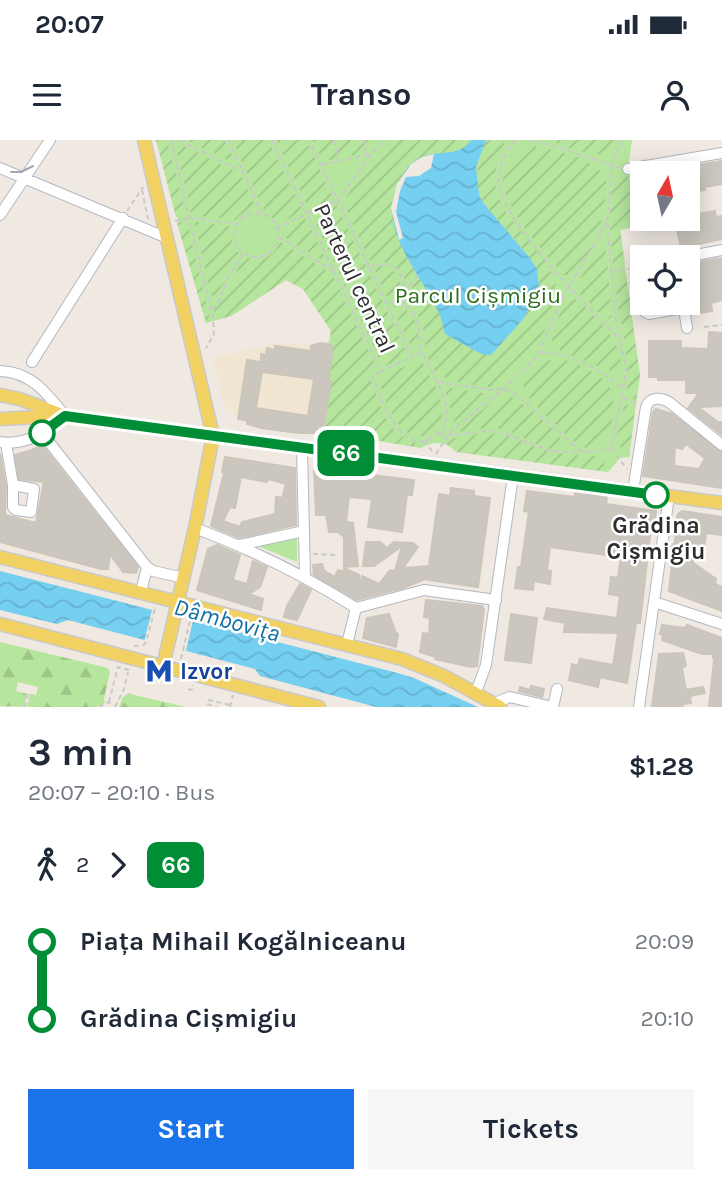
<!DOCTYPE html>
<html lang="en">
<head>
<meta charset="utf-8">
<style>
  :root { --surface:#fff; --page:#f6f6f7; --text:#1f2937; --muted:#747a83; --accent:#1a73e8 }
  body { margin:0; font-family:Karla,sans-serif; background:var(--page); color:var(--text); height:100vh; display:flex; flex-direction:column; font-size:26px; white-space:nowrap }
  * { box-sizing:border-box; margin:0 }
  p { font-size:23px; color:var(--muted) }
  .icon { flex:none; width:38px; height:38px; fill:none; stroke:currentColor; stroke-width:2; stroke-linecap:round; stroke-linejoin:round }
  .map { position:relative; height:567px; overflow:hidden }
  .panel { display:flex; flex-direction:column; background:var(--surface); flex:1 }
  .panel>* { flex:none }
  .badge { padding:0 14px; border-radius:10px; font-size:24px; line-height:46px }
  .needle { width:46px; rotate:9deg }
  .controls { position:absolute; left:630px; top:21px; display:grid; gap:14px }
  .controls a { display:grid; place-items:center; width:70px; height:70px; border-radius:0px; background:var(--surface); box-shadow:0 4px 18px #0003; font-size:35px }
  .map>.badge { position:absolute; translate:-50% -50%; box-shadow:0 0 0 4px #fff }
  .legs { display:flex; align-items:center; gap:10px; height:77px; padding:0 28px; font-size:23px }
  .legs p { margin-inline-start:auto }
  .headline { display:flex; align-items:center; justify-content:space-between; height:119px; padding:0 28px }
  h1 { font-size:38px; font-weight:700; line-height:52px }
  .cta { display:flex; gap:14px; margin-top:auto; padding:14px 28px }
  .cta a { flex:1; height:80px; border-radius:0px; background:var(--accent); color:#fff; font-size:28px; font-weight:700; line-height:80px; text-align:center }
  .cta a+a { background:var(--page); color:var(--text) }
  ul { padding:0 28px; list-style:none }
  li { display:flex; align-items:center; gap:24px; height:77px; font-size:26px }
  li i { display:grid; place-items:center; width:10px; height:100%; margin:0 9px; background:currentColor }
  li i::after { content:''; width:18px; height:18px; margin:-9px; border:5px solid; border-radius:50%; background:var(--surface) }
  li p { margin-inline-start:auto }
  li:first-child i { background:linear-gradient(#0000 50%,currentColor 0) }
  li:last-child i { background:linear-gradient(currentColor 50%,#0000 0) }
  .status { display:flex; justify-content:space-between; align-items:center; height:49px; padding:0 35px; background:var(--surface); direction:ltr }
  .status svg { height:19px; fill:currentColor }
  header { display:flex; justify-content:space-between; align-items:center; height:91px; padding:0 28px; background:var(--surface); font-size:32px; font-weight:700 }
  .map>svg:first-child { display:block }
  .education { fill:#f0e6d1 }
  .grass { fill:#b6e59e }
  .forest { fill:url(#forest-firs) }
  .garden { fill:url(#garden-furrows) }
  .water { fill:url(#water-waves) }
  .pier { fill:#efe9e1 }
  .building { fill:#cbc7bf; stroke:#cbc5ba; stroke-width:2; fill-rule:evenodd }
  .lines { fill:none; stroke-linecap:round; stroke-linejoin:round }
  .minor-casing { stroke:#b4b7c1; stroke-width:12 }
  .major-casing { stroke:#c9c9c9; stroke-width:15 }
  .path { stroke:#c9c9c9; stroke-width:2; stroke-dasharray:5 3.5; stroke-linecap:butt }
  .minor { stroke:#fff; stroke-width:10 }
  .major { stroke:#f2d163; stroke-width:12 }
  .tram { stroke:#a3a6b8; stroke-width:2 }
  .line-1-casing { stroke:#fff; stroke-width:16 }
  .line-1 { stroke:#008d36; stroke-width:10 }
  .stop-1-dot { fill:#fff; stroke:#008d36; stroke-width:3.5 }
  .labels { text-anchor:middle; stroke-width:5; stroke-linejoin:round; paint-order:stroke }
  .street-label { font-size:23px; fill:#2e2e2e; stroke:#fff }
  .park-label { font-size:23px; fill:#2c6e1b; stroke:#fff }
  .stop-label { font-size:23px; font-weight:bold; fill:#2e2e2e; stroke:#fff }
  .transit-label { font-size:23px; font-weight:bold; fill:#164399; stroke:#fff; text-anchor:start }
  .water-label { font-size:24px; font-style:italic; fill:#0d6fa3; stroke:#fff }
</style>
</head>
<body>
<div class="status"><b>20:07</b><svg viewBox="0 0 49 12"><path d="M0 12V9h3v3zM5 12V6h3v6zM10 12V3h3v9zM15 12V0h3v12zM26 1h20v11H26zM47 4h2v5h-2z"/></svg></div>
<header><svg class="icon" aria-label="menu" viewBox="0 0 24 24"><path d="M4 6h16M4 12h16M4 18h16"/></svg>Transo<svg class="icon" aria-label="person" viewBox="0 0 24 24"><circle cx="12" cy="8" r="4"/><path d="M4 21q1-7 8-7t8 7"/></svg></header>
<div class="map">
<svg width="722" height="567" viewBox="0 0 722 567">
  <defs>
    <pattern id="forest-firs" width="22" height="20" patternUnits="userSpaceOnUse" patternTransform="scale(1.75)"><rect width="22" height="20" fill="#b6e59e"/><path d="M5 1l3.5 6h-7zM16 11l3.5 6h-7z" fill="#9dc588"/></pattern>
    <pattern id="garden-furrows" width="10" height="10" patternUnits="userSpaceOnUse" patternTransform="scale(1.75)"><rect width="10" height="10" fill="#b6e59e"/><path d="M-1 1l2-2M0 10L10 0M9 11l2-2" fill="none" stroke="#9dc588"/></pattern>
    <pattern id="water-waves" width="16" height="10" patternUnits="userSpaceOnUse" patternTransform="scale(1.75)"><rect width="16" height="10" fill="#75cff0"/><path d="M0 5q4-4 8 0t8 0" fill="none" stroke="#66b2ce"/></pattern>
  </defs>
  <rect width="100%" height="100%" fill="#efe9e1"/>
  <path class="education" d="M 320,203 L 329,204 L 333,208 L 328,240 L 331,241 L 323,291 L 315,290 L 314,293 L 247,284 L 229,270 L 222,258 L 213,217 L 275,204 Z"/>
  <path class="grass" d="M 156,0 L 632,0 L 628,29 L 637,86 L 620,90 L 640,236 L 629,317 L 620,318 L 608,332 L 457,312 C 446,302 435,300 421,308 L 323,291 L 331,242 L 328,241 L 333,208 L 329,204 L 331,190 L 303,149 L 286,140 L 231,176 L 206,183 Z
    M 297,397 L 297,422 L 258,406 Z"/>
  <path class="forest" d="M 0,502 L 108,528 L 110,532 L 104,558 L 105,563 L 96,567 L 27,567 L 30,554 L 36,555 L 38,547 L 18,542 L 16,551 L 27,554 L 24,567 L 0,566 Z
    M 129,553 L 134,555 L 186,567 L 119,567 L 123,557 Z"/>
  <path class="garden" d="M 156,0 L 167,0 L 186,75 L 176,77 Z
    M 186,0 L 224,0 L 236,24 Z
    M 232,0 L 268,0 L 303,72 L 278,83 L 265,72 Z
    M 276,0 L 306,0 L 333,58 L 309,70 Z
    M 313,0 L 378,0 L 367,12 L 331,20 L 321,17 Z
    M 395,0 L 471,0 C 463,16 441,12 427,15 C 416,18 408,26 402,36 C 380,73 398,99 416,132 L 412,140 L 407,142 C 395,122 393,123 370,121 L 346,69 L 346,58 L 375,12 Z
    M 486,0 L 505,3 C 502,16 493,29 495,44 C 500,85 558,116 556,153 C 556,164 551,174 547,184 C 543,193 540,205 534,213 C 529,221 508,242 499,246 C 488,250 441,240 434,230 C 422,211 428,202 422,185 C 415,162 401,161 419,137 L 439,173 L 444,190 L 495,212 C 561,135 544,134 484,64 C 471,43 478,21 486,0 Z
    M 551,0 L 619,0 C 615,6 609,12 601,14 C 590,16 560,6 551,0 Z
    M 174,1 L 240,34 L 257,70 L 243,73 L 235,80 L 192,75 Z
    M 526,5 C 550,8 593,17 606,38 C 608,67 595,115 573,136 L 566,136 L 560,131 C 536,102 467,32 526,5 Z
    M 628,32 L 637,86 L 620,89 L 625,123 L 613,124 C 612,103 605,50 618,34 Z
    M 336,64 L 408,215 L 383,227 L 312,76 Z
    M 306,79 L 327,123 L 281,95 L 280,90 Z
    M 187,81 L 210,179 L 210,182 L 206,183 L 177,83 Z
    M 194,81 L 232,87 L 232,104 L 239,114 L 213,162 Z
    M 280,102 L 332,134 L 377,229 L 368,234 C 382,267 385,299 425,305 L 421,308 L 323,291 L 331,242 L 328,241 L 333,208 L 329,204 L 331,191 L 303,149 L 286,140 L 231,176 L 216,180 L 214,170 C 226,158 235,133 244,117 C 260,123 273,118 280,102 Z
    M 603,104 L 606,111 L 612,175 L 609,179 L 604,177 L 576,150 L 576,146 L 599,105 Z
    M 383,126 C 398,130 401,142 403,156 L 400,160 L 387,157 L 374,128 Z
    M 626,134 L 640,236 L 636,260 L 631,259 L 627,252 C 631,214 618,178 615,140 Z
    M 569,158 L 578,160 C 600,183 620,196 622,230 L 617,234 L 561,211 L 553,204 L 551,195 L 564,164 Z
    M 396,165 C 415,171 423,190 415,209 L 410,204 L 394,170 L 393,167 Z
    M 556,219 C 566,219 572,222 581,226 C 611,240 618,253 611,285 C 609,295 609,303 598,307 C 593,309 588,309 583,307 C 572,302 562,290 554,283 C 525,257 500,230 556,219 Z
    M 419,220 L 422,221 C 432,242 453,269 436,290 C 401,314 389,265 378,241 L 379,238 Z
    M 444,247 L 483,253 L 485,259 L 465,276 L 454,281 Z
    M 506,255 C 522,260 557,290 564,304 L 561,309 C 542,312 526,296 508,291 C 493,286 477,289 462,292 L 458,290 L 493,261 Z
    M 629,265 L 635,266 L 629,317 C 610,300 619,287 624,266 Z
    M 484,293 L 508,295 L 548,312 L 601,317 L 608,332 L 457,312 L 446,304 L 454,298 Z"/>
  <path class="water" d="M 471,0 L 486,0 L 476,27 L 479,55 L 484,64 L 529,117 L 537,129 L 539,145 L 524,178 L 491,215 L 481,214 L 445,194 C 443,187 442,180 439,173 C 420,131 374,88 400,40 C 405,30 411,21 422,17 C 437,10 462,17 471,0 Z
    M 0,431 L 394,532 L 414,538 L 478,567 L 376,567 L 260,536 L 255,529 L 68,480 L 57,484 L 0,470 Z"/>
  <path class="pier" d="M 434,14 L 431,28 L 419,36 L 406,37 L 400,51 L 396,72 L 403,98 L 399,100 L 391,68 L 397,44 L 411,24 L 422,17 Z
    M 153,466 L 194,476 L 186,511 L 144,502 Z"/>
  <path class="building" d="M 722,21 L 722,44 L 704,47 L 705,50 L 688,53 L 688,33 L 664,33 L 664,30 Z
    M 715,71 L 716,77 L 722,76 L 722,99 L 699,104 L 684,110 L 681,108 L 675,79 L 688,79 L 688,76 Z
    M 722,118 L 722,160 L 711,163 L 712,171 L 692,174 L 689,158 L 699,155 L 692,123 Z
    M 709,192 L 722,193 L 722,266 L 698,267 L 718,282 L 722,282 L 722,295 L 688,268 L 699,253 L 686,253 L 686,240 L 658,240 L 658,237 L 649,237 L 649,201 L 681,201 L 681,208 L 708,209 Z
    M 320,203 L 329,204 L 333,208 L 328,241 L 331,241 L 323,291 L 314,290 L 314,293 L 299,293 L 261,288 L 247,284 L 247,280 L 238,279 L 247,220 L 261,222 L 261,214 L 266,215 L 267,208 L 275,210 L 275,206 L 311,211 L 311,206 ZM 262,232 L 314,239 L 308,276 L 256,268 Z
    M 656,269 L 672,274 L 722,312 L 722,348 L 643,336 L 653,272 ZM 686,304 L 705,318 L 699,329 L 674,326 L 675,307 L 682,309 Z
    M 42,305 L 138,427 L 136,433 L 123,432 L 110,414 L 108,429 L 101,429 L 0,402 L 0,314 L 6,346 L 5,375 L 36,383 L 44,342 L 19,339 L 15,315 L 32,310 Z
    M 225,317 L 295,328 L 296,385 L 239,398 L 211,386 L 224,333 L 222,332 ZM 241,337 L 267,342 L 268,339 L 286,344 L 282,358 L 276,357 L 275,374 L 242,382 L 240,387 L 223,381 L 230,367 L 235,368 Z
    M 319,326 L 324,329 L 414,340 L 412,355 L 407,355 L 402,392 L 368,387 L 372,359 L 349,357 L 346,382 L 353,383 L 358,426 L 344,427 L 344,397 L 338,392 L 329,392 L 326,375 L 316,375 L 314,330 Z
    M 451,348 L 474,351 L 474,356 L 490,358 L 478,447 L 428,440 L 428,438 L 403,448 L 357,460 L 314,435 L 313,425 L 322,424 L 324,431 L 335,437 L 338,430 L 344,432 L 344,428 L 359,435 L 359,440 L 361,440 L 362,436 L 379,444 L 390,430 L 395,431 L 402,406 L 374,426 L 363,426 L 366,402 L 380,402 L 387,408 L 394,402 L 413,403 L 418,407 L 403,428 L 429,426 L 439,354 L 450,356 Z
    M 527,351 L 575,357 L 575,352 L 607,357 L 606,364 L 656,371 L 654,388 L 651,387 L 640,483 L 636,483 L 627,543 L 600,537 L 598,547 L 569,540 L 572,524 L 578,526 L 580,519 L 613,525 L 618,493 L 564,492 L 565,483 L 544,479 L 547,468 L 617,478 L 620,456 L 609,454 L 611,437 L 618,438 L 621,417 L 550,407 L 547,430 L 551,431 L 550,444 L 534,441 L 533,450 L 515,448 L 518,427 L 521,427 L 529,372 L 524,371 Z
    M 682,371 L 722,377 L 722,395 L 706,393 L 704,409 L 692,422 L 716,439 L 715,444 L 722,447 L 722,471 L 669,451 L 673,413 L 671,407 L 675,402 L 676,390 L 675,384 L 678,374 Z
    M 217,405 L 240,415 L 233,440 L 247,444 L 253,421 L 267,427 L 260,447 L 249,454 L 263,459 L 261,470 L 197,450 L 208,409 Z
    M 300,444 L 311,450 L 297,480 L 284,477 L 287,466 Z
    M 426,460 L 482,466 L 484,470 L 477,526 L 471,527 L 435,519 L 436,517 L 420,512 L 423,493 L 429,494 L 430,478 L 424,477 Z
    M 389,474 L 396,493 L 398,494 L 396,507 L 363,498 L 367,478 Z
    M 511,474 L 537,478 L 531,523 L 505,520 Z
    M 662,485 L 685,488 L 687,485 L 722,498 L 722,567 L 709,567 L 714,520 L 712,514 L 702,514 L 662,500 L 663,495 L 660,494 Z
    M 683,513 L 686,526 L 682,528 L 686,550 L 703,547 L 705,553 L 690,556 L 691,563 L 682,564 L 683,567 L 652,567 L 659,514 Z
    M 531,546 L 544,549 L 542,557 L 519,551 L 520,547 L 530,550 Z"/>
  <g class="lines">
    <g class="minor-casing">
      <path id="minor" d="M 0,28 L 167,98
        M 628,29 L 722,13
        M 0,75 L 50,0
        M 686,117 L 722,110
        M 642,126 L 637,127 L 642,156
        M 643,163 L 645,172 L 649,174 L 682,168 L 684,169 L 687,188
        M 32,222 L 123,78
        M 0,231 C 31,232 47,253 65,276 C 46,292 26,306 0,302
        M 42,293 L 147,427 L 153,431 L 184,438
        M 6,303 L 13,345 L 13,367 L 16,370 L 31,372 L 34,349 L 13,345
        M 302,307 L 305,437
        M 633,351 L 646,267 C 650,257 660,257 669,262 L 722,305
        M 195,388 C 253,410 304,435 356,468 L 424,450 L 496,460
        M 240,405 L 304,391
        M 141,452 L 147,427
        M 654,462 L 722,484
        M 347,504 L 356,468
        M 476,552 L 486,525 L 513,336
        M 495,563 L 510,557 L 552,567
        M 553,567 L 557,549
        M 639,567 L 669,356"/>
    </g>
    <g class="major-casing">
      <path id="major" d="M 144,0 L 213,296 L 195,388 L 163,526
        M 0,255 L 20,259 L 65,276 L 722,363
        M 0,279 L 57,276
        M 0,417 L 402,519 L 444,536 L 500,567
        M 0,484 L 319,567"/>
    </g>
    <path class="path" d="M 171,0 L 213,178 L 214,194 L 206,208
      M 179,0 L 241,31
      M 228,0 L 262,72
      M 272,0 L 381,231 L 412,217 L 309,0
      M 334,0 L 338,19
      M 364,0 L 366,15
      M 516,0 C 505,13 497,27 499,44 C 504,84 590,169 619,199
      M 527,0 L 551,5 L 620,28
      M 322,25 L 371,14
      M 142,50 L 148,79
      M 127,71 L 143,47
      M234 95a22 22 0 1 1 44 0a22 22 0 1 1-44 0Z
      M 175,81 L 190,78 L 235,84
      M 276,88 L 338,60 L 371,14 L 385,0
      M 279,97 L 333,131
      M 369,126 L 389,124 C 404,132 406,149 405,165 C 422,178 419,192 421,211
      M 611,132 L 629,129
      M 405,153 L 418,135
      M 389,163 L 404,165
      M 211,169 L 219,161 L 227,140 L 242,114
      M 704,187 L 722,185
      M 540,212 C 570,213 601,229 623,249
      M 380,232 L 372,236 C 382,258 400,321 436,295 C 443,290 448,281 447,272 C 447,256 429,228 422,212 L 412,217
      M 438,242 L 491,250 L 503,249 L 514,253 L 581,311
      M 623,258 L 637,264
      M 439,293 L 453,295 L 485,291 L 500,292 L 548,310 L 561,312 L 603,311 L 610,308
      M 425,300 L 433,313
      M 611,307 L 622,257 L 626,228 L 615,176 L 607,82 L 612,25 L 622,0
      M 611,308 L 627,329
      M 436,314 L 451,291 L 503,249 L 537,217 L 562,159 L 607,82
      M 313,414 L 338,415
      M 134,506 L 144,505 L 146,502 L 155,468
      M 181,519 L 191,476
      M 188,549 L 192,550 L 193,545
      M 208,560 L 231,565
      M 109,562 L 118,527 L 129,530
      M 207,564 L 217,567
      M 25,567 L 28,554
      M 99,567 L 109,562 L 112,567
      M 115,567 L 124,549 L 128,532
      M 230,567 L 233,555"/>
    <use href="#minor" class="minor"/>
    <use href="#major" class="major"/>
    <path class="tram" d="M 11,32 L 21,32 L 33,26"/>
  </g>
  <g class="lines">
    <g class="line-1-casing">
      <path id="line-1" d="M 42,293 L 65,276 L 656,355"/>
    </g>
    <use href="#line-1" class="line-1"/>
  </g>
  <defs>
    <g id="metro-bare" transform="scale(2.1)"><path d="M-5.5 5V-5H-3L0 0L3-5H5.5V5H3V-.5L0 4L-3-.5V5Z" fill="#1a4fb4" stroke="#fff" stroke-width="2.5" paint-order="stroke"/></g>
  </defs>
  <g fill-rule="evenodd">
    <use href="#metro-bare" x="159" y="531"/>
  </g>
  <g class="stop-1-dot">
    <circle cx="42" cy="293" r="12"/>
    <circle cx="656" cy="355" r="12"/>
  </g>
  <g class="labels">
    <g class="street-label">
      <text transform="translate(355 138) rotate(65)" y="8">Parterul central</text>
    </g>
    <g class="park-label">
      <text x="478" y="163">Parcul Cișmigiu</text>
    </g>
    <g class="stop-label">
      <text x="656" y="393">Grădina<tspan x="656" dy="26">Cișmigiu</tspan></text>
    </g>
    <g class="transit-label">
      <text x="180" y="539">Izvor</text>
    </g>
    <g class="water-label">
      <text transform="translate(227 480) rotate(15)" y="8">Dâmbovița</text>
    </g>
  </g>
</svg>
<div class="controls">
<a><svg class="needle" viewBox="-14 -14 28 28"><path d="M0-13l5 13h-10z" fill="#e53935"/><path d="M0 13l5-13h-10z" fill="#747a83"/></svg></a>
<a><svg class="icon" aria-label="locate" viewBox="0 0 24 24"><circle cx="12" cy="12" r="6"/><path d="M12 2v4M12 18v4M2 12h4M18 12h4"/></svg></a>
</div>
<b class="badge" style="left:346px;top:313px;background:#008d36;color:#fff">66</b>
</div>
<section class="panel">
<div class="headline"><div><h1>3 min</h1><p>20:07 – 20:10 · Bus</p></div><b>$1.28</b></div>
<div class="legs"><svg class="icon" aria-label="walk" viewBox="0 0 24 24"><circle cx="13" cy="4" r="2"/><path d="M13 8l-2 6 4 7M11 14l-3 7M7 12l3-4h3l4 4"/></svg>2<svg class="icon" aria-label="forward" viewBox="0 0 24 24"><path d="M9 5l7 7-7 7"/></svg><b class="badge" style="background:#008d36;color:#fff">66</b></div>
<ul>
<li><i style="color:#008d36"></i><b>Piața Mihail Kogălniceanu</b><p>20:09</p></li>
<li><i style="color:#008d36"></i><b>Grădina Cișmigiu</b><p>20:10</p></li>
</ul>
<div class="cta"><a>Start</a><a>Tickets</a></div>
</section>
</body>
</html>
